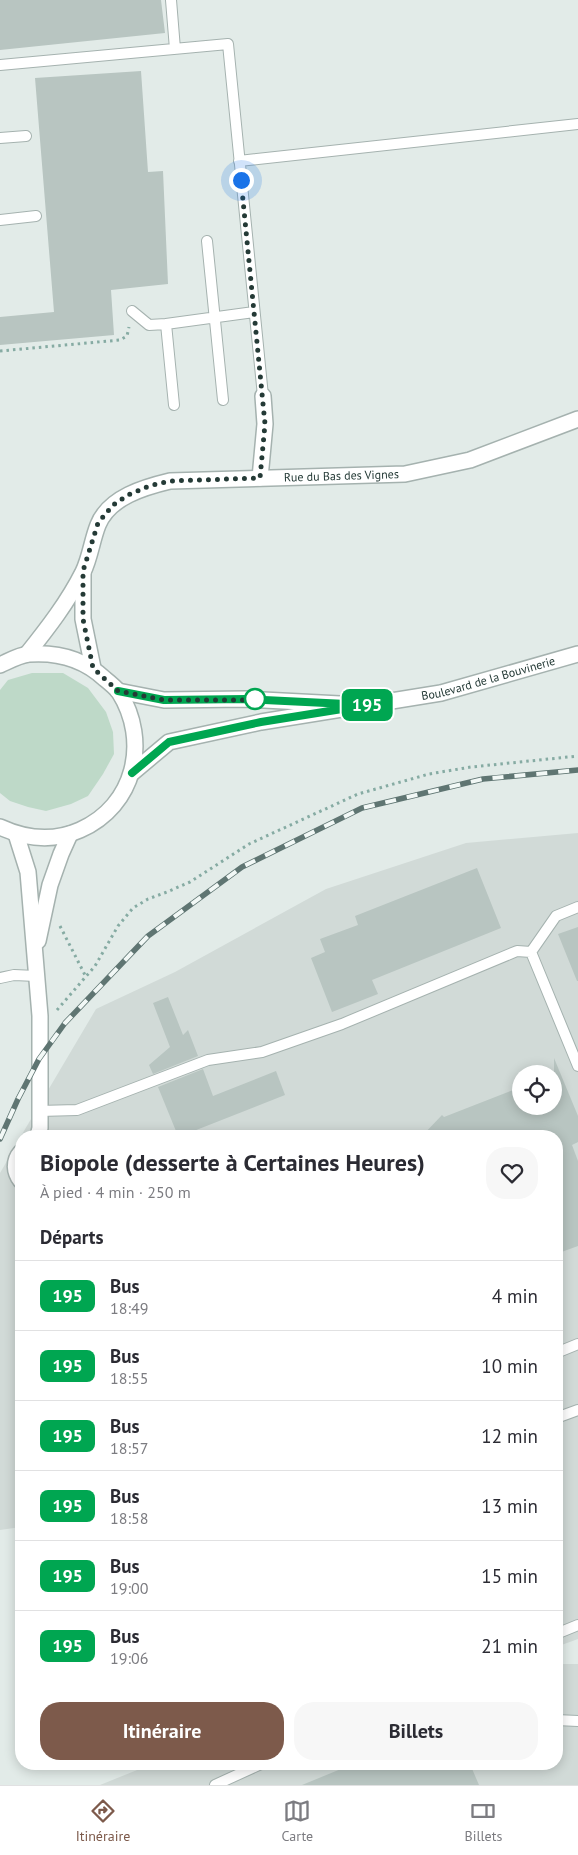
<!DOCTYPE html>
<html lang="fr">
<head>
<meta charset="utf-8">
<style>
  :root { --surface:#fff; --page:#f7f7f7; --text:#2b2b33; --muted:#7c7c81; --line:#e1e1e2; --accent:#7d5a4b }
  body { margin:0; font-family:"PT Sans",sans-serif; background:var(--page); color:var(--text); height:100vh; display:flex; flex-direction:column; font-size:19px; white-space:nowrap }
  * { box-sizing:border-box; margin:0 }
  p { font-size:16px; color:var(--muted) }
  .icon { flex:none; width:28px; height:28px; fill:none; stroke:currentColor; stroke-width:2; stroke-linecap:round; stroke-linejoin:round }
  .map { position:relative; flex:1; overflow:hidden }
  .sheet { position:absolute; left:15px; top:1130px; width:548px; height:640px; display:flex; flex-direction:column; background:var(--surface); border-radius:20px; box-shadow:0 2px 12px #0003 }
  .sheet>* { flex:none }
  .badge { padding:0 10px; border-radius:8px; font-size:18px; line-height:32px }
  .tools { position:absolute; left:512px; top:1065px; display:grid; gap:10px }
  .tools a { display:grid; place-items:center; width:50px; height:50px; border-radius:50%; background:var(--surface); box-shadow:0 2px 12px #0003; font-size:25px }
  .you { position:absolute; width:25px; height:25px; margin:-12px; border:4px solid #fff; border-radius:50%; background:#1a73e8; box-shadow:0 0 0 8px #1a73e833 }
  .map>.badge { position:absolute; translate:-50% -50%; box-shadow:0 0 0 2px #fff }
  h2 { padding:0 25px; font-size:19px; line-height:45px }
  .round { display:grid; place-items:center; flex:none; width:52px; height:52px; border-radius:20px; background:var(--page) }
  .summary { display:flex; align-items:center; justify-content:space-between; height:85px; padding:0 25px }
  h1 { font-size:24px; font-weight:600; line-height:38px }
  .button { display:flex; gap:10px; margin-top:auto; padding:10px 25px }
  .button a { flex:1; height:58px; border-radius:20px; background:var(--accent); color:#fff; font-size:20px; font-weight:600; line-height:58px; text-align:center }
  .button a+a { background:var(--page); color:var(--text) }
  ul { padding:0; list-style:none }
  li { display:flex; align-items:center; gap:15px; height:70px; padding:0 25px; border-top:1px solid var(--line) }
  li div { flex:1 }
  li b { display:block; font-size:19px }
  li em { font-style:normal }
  li .badge { min-width:55px; font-weight:700; text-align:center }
  .tab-bar { display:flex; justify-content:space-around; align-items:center; height:70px; border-top:1px solid var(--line); background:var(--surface); font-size:14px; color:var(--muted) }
  .tab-bar a { display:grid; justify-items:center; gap:2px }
  .tab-bar .on { color:var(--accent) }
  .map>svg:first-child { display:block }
  .built { fill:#d1dad7; fill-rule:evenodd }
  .green { fill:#bed9c8 }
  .building { fill:#b8c5c1 }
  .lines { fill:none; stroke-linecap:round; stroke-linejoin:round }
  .service-casing { stroke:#a5b2af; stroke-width:12 }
  .minor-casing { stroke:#a5b2af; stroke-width:18 }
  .tertiary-casing { stroke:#a5b2af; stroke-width:18 }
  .path { stroke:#86aba3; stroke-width:3; stroke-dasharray:2.5 4; stroke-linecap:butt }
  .service { stroke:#fff; stroke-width:10 }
  .minor { stroke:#fff; stroke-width:15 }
  .tertiary { stroke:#fff; stroke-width:15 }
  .rail-casing { stroke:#5f7572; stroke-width:5.5 }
  .rail { stroke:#f2f8f6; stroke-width:4; stroke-dasharray:11; stroke-linecap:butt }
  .line-casing { stroke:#fff; stroke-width:11 }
  .line { stroke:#00a651; stroke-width:8 }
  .walk { stroke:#243a36; stroke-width:5; stroke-dasharray:0 9 }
  .stop-dot { fill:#fff; stroke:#00a651; stroke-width:2.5 }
  .labels { text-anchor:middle; stroke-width:4.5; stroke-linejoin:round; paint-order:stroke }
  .street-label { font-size:12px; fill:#243a36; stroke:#f2f8f6 }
</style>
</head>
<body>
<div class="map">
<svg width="578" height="1785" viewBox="0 0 578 1785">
  <rect width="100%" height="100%" fill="#e2ebe8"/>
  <path class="built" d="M 578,833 L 578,1639 L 556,1647 L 556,1136 L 21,1136 L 96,1009 L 175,972 L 326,889 L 466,843 ZM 521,1074 L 554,1074 L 554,1106 L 521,1106 Z
    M 21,1137 L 21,1527 L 0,1530 L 0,1173 Z
    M 556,1664 L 578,1664 L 578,1785 L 100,1785 L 152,1764 L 556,1764 Z"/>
  <path class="green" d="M 32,673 L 63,673 L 88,688 L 106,712 L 113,732 L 114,754 L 103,774 L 88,796 L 71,804 L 46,811 L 28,807 L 10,801 L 0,793 L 0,690 L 8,680 Z"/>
  <path class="building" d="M 0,0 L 161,0 L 165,33 L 0,50 Z
    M 141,71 L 148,172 L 163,171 L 168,284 L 111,290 L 114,335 L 0,345 L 0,317 L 54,312 L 35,78 Z
    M 477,868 L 501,928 L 372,980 L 378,994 L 332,1012 L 311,958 L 325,952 L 320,939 L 358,925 L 355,916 Z
    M 578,927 L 578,981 L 577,981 L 558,934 Z
    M 168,997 L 183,1035 L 188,1030 L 198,1056 L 153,1074 L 149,1065 L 170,1047 L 153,1003 Z
    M 554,1058 L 578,1116 L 578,1142 L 572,1145 L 578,1161 L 578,1246 L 556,1254 L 556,1136 L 422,1136 L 442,1115 L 444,1117 L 521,1087 L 521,1106 L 554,1106 Z
    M 203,1069 L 213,1096 L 276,1071 L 285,1095 L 181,1136 L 178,1136 L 158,1087 Z
    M 353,1764 L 470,1764 L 479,1785 L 302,1785 Z"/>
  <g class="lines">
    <g class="service-casing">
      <path id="service" d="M 171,0 L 175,49
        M 0,65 L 228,44 L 263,396
        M 0,138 L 26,136
        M 239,161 L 578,124
        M 0,220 L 36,216
        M 207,241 L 223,400
        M 132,311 L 149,325 L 166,324
        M 174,405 L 166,324 L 254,312
        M 531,952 L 556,916 L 578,907
        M 0,978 L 14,975 L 36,976
        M 39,1111 L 77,1110 L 208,1060 L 262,1052 L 342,1024 L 517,951 L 531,952 L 578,1066
        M 556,1353 L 578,1344
        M 556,1418 L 578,1410
        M 556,1634 L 578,1625
        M 556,1720 L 578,1721
        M 215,1785 L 261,1764"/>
    </g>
    <g class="minor-casing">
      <g id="minor">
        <path d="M 260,478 L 265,424 L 263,396"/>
        <path d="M 83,573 L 83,619 L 93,668"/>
        <path id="s1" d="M 27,654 C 47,629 68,602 83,572 C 90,558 92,540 98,525 C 109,497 145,487 170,481 L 405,474 L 470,460 L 578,419"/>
        <path d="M 16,834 L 28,872 L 40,1016 L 40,1128 L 38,1136"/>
        <path d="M 38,941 L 50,885 L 61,854 L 70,834"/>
        <path d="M 21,1152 C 13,1161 14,1172 21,1181"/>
      </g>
    </g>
    <g class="tertiary-casing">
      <g id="tertiary">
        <path d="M 0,665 C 9,661 19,655 29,654 C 57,652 84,659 105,679 C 110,683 115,687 119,692 C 150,741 135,806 80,830 C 53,842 26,839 0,827"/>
        <path d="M 118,691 L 164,700 L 246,699 L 340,704"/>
        <path id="s2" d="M 132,773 L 169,742 L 261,722 L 441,693 L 578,654"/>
      </g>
    </g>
    <path class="path" d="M 0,351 L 120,340 L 127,336 L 129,327
      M 60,926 L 86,977
      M 57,1010 L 95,966 L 118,926 L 133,908 L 148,899 L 167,892 L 190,882 L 249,844 L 358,794 L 429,774 L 471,767 L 578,756"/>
    <use href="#service" class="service"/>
    <use href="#minor" class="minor"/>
    <use href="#tertiary" class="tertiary"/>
    <g class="rail-casing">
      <path id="rail" d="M 0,1139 L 18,1099 L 39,1059 L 65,1023 L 148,936 L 242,867 L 362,808 L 483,779 L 578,770"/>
    </g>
    <use href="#rail" class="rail"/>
  </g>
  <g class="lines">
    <g class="line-casing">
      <path id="line" d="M 118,691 L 164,700 L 246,699 L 367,705 L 261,722 L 169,742 L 132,773"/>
    </g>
    <use href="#line" class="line"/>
    <path class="walk" d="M 241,180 L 265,424 L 260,478 L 170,481 L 149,486 L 128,495 L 113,505 L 98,523 L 83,571 L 83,619 L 93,668 L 118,691 L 164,700 L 263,700 L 255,699"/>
  </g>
  <circle class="stop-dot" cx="255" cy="699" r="10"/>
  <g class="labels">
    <g class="street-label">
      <text dy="4" stroke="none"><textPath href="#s1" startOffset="408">Rue du Bas des Vignes</textPath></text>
      <text dy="4" stroke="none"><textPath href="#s2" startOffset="374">Boulevard de la Bouvinerie</textPath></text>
    </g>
  </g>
</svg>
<div class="tools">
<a><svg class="icon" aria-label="locate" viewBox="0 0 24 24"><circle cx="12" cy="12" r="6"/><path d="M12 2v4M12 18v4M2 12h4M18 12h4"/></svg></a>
</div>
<div class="you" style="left:241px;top:180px"></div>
<b class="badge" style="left:367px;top:705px;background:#00a651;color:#fff">195</b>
<section class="sheet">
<div class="summary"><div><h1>Biopole (desserte à Certaines Heures)</h1><p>À pied · 4 min · 250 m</p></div><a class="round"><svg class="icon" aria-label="heart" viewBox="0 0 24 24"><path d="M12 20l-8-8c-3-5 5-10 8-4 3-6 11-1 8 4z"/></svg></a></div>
<h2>Départs</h2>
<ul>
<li><span class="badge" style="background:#00a651;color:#fff">195</span><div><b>Bus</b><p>18:49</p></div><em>4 min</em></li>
<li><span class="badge" style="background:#00a651;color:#fff">195</span><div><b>Bus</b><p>18:55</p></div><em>10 min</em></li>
<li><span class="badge" style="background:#00a651;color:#fff">195</span><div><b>Bus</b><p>18:57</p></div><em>12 min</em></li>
<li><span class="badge" style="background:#00a651;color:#fff">195</span><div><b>Bus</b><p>18:58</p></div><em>13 min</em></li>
<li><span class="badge" style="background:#00a651;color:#fff">195</span><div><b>Bus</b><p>19:00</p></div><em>15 min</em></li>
<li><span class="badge" style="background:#00a651;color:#fff">195</span><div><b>Bus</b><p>19:06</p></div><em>21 min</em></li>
</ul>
<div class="button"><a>Itinéraire</a><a>Billets</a></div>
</section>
</div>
<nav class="tab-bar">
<a class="on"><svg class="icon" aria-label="directions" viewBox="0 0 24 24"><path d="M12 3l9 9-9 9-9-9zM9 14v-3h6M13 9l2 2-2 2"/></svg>Itinéraire</a>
<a><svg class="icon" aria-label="map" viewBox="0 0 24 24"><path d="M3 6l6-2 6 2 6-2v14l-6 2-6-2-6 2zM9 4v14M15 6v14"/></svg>Carte</a>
<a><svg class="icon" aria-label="tickets" viewBox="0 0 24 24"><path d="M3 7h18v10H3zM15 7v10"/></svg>Billets</a>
</nav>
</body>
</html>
